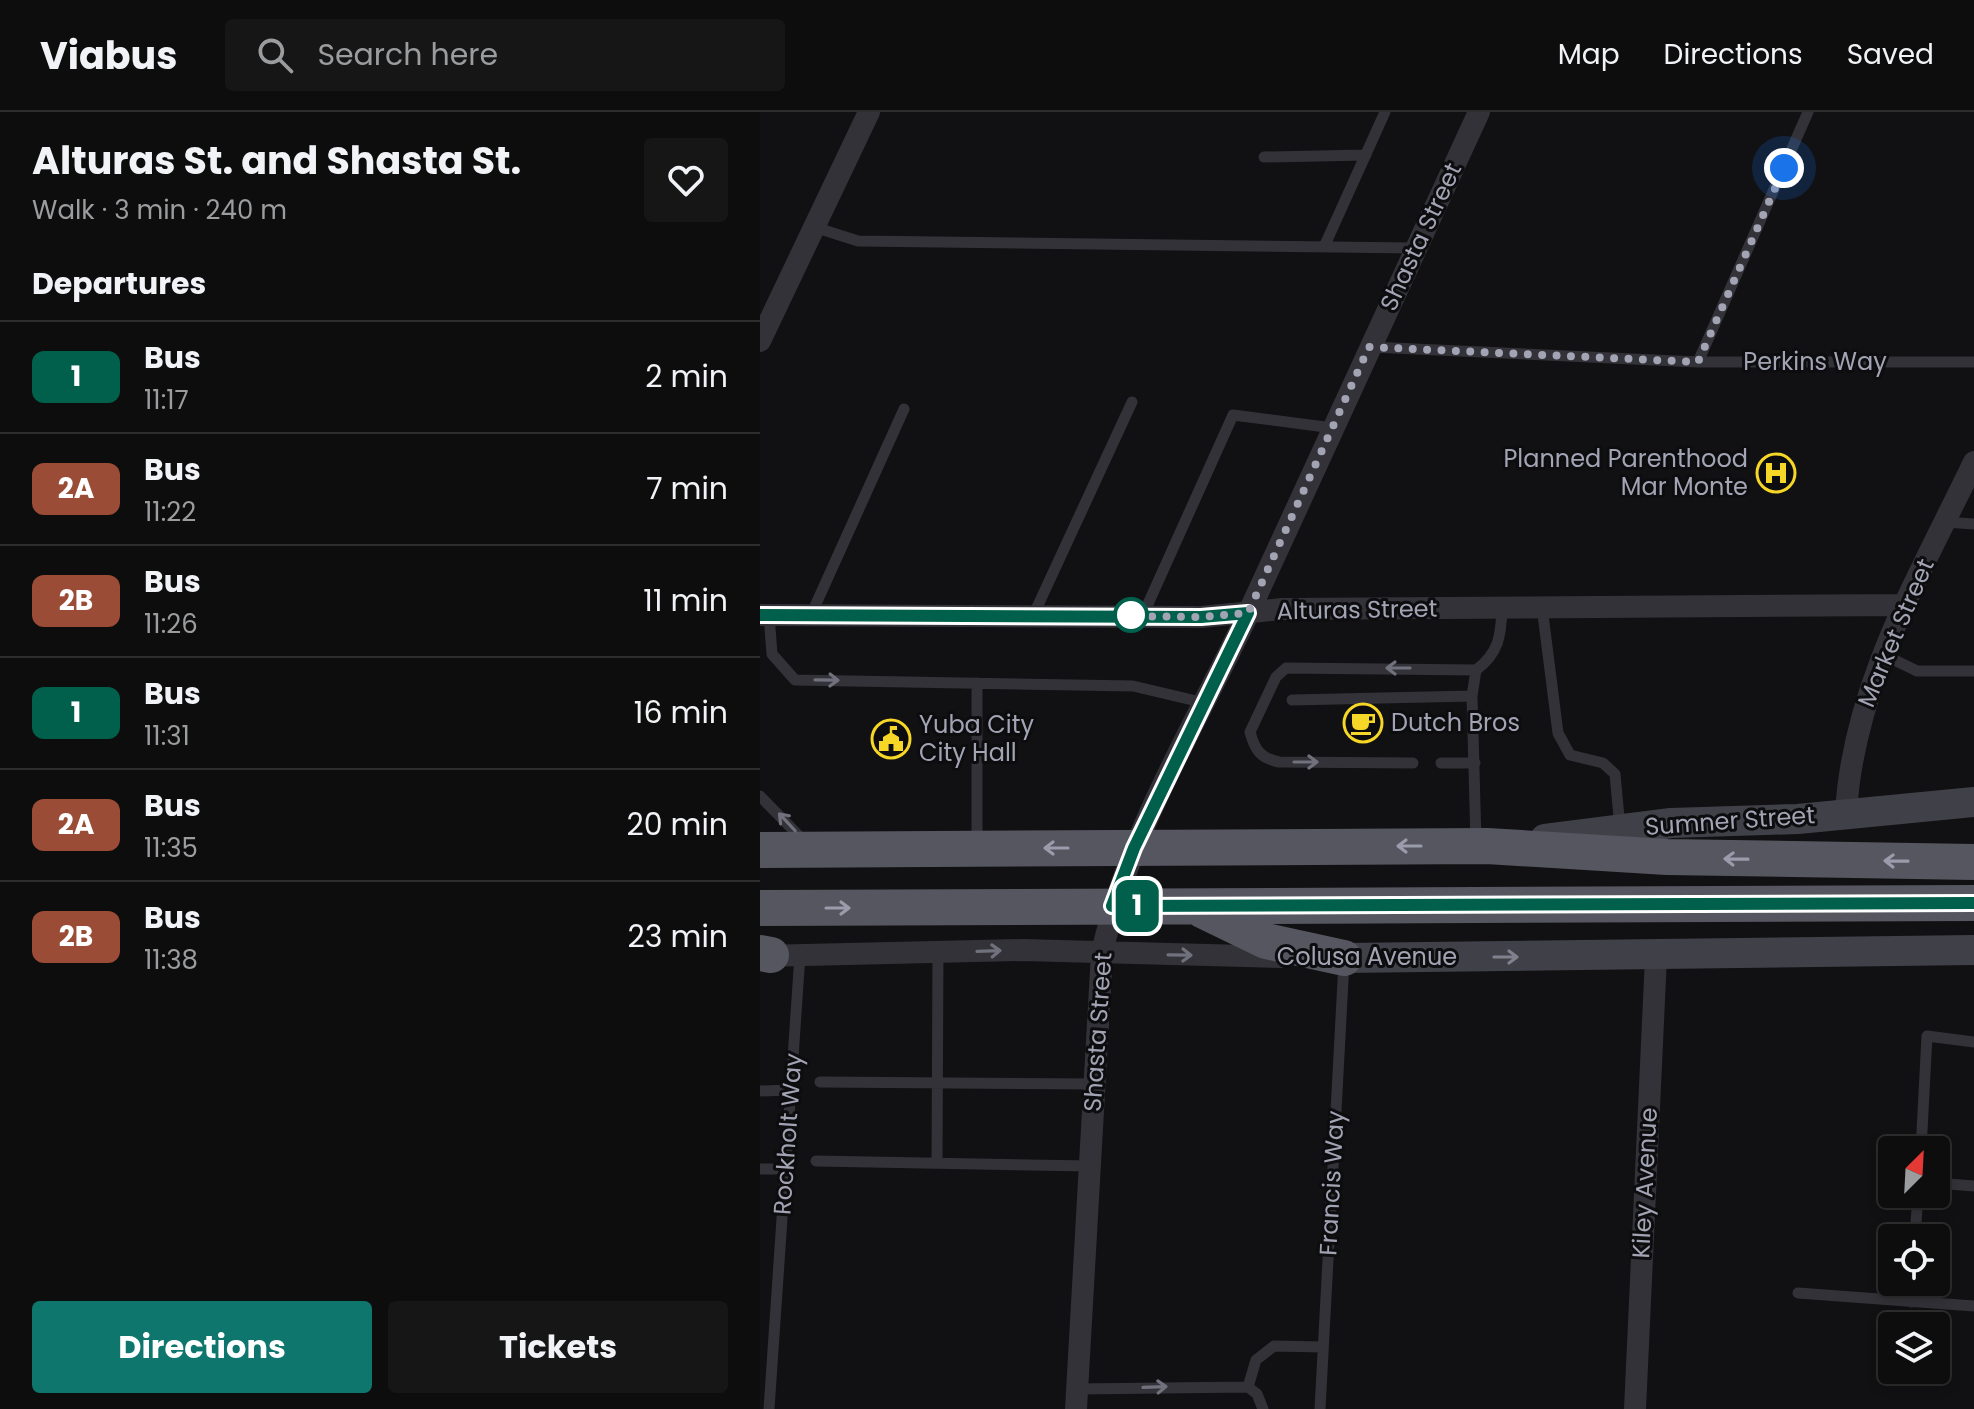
<!DOCTYPE html>
<html lang="en">
<head>
<meta charset="utf-8">
<style>
  :root { --surface:#0d0d0e; --page:#161617; --text:#f1f3f6; --muted:#9a9c9e; --line:#2d2d2e; --accent:#0f766e }
  body { margin:0; font-family:Poppins,sans-serif; background:var(--page); color:var(--text); height:100vh; display:flex; flex-direction:column; font-size:30px; white-space:nowrap }
  * { box-sizing:border-box; margin:0 }
  p { font-size:26px; color:var(--muted) }
  .icon { flex:none; width:44px; height:44px; fill:none; stroke:currentColor; stroke-width:2; stroke-linecap:round; stroke-linejoin:round }
  .map { position:relative; flex:1; overflow:hidden }
  .side { display:flex; flex-direction:column; background:var(--surface); width:760px }
  .side>* { flex:none }
  .badge { padding:0 16px; border-radius:12px; font-size:28px; line-height:52px }
  .needle { width:52px; rotate:24deg }
  .buttons { position:absolute; left:1118px; top:1024px; display:grid; gap:16px }
  .buttons a { display:grid; place-items:center; width:72px; height:72px; border-radius:8px; background:var(--surface); box-shadow:0 4px 12px #0003,0 0 0 2px var(--line); font-size:40px }
  .you { position:absolute; width:40px; height:40px; margin:-20px; border:6px solid #fff; border-radius:50%; background:#1a73e8; box-shadow:0 0 0 12px #1a73e833 }
  .map>.badge { position:absolute; translate:-50% -50%; box-shadow:0 0 0 4px #fff }
  h2 { padding:0 32px; font-size:30px; line-height:72px }
  .round { display:grid; place-items:center; flex:none; width:84px; height:84px; border-radius:8px; background:var(--page) }
  .summary { display:flex; align-items:center; justify-content:space-between; height:136px; padding:0 32px }
  h1 { font-size:38px; font-weight:700; line-height:60px }
  .primary-button { display:flex; gap:16px; margin-top:auto; padding:16px 32px }
  .primary-button a { flex:1; height:92px; border-radius:8px; background:var(--accent); color:#fff; font-size:32px; font-weight:700; line-height:92px; text-align:center }
  .primary-button a+a { background:var(--page); color:var(--text) }
  ul { padding:0; list-style:none }
  li { display:flex; align-items:center; gap:24px; height:112px; padding:0 32px; border-top:2px solid var(--line) }
  li div { flex:1 }
  li b { display:block; font-size:30px }
  li em { font-style:normal }
  li .badge { min-width:88px; font-weight:700; text-align:center }
  header { display:flex; align-items:center; gap:48px; box-sizing:border-box; height:112px; padding:0 40px; background:var(--surface); border-bottom:2px solid var(--line) }
  header strong { font-size:38px }
  nav { display:flex; gap:44px; margin-inline-start:auto; font-size:28px }
  .search { width:560px; height:72px; background:var(--page); display:flex; align-items:center; gap:20px; box-sizing:border-box; padding:0 28px; border-radius:8px; color:var(--muted); font-size:30px }
  main { display:flex; flex:1; min-height:0 }
  .map>svg:first-child { display:block }
  .lines { fill:none; stroke-linecap:round; stroke-linejoin:round }
  .service { stroke:#323238; stroke-width:11 }
  .minor { stroke:#323238; stroke-width:22 }
  .secondary { stroke:#404148; stroke-width:30 }
  .trunk { stroke:#565660; stroke-width:36 }
  .oneway { stroke:#70717c }
  .oneway2 { stroke:#9a9cac }
  .oneway3 { stroke:#80818e }
  .line-casing { stroke:#fff; stroke-width:18 }
  .line { stroke:#00604c; stroke-width:12 }
  .walk { stroke:#a2a4b4; stroke-width:8; stroke-dasharray:0 14.4 }
  .stop-dot { fill:#fff; stroke:#00604c; stroke-width:4 }
  .labels { text-anchor:middle; stroke-width:6; stroke-linejoin:round; paint-order:stroke }
  .street-label { font-size:24px; fill:#a2a4b4; stroke:#0d0c0e }
  .poi-label { font-size:24px; fill:#a2a4b4; stroke:#0d0c0e; text-anchor:start }
</style>
</head>
<body>
<header>
<strong>Viabus</strong>
<div class="search"><svg class="icon" aria-label="search" viewBox="0 0 24 24"><circle cx="10" cy="10" r="6"/><path d="M15 15l6 6"/></svg>Search here</div>
<nav><a>Map</a><a>Directions</a><a>Saved</a></nav>
</header>
<main>
<section class="side">
<div class="summary"><div><h1>Alturas St. and Shasta St.</h1><p>Walk · 3 min · 240 m</p></div><a class="round"><svg class="icon" aria-label="heart" viewBox="0 0 24 24"><path d="M12 20l-8-8c-3-5 5-10 8-4 3-6 11-1 8 4z"/></svg></a></div>
<h2>Departures</h2>
<ul>
<li><span class="badge" style="background:#00604c;color:#fff">1</span><div><b>Bus</b><p>11:17</p></div><em>2 min</em></li>
<li><span class="badge" style="background:#9a4c36;color:#fff">2A</span><div><b>Bus</b><p>11:22</p></div><em>7 min</em></li>
<li><span class="badge" style="background:#9a4c36;color:#fff">2B</span><div><b>Bus</b><p>11:26</p></div><em>11 min</em></li>
<li><span class="badge" style="background:#00604c;color:#fff">1</span><div><b>Bus</b><p>11:31</p></div><em>16 min</em></li>
<li><span class="badge" style="background:#9a4c36;color:#fff">2A</span><div><b>Bus</b><p>11:35</p></div><em>20 min</em></li>
<li><span class="badge" style="background:#9a4c36;color:#fff">2B</span><div><b>Bus</b><p>11:38</p></div><em>23 min</em></li>
</ul>
<div class="primary-button"><a>Directions</a><a>Tickets</a></div>
</section>
<div class="map">
<svg width="1214" height="1297" viewBox="0 0 1214 1297">
  <rect width="100%" height="100%" fill="#111113"/>
  <g class="lines">
    <path class="service" d="M 504,45 L 606,43
      M 54,115 L 98,129 L 655,136
      M 564,135 L 625,0
      M 611,235 L 938,250 L 1214,250
      M 938,250 L 1048,0
      M 1185,410 L 1214,412
      M 782,495 L 798,621 L 810,643 L 843,651 L 855,662 L 860,716
      M 9,503 L 12,542 L 35,568 L 373,574 L 445,591
      M 51,503 L 144,297
      M 383,503 L 473,303 L 573,316
      M 273,504 L 372,290
      M 1124,543 L 1157,559 L 1214,559
      M 532,588 L 712,584
      M 653,651 L 519,650 C 500,646 495,638 490,620 L 516,565 L 526,556 L 716,558
      M 681,651 L 715,651
      M 0,684 L 46,731
      M 217,730 L 217,571
      M 716,730 L 712,584 L 716,558 C 739,541 741,524 742,496
      M 60,970 L 334,972
      M 0,979 L 31,978
      M 1161,1038 L 1167,924 L 1214,930
      M 56,1049 L 329,1054
      M 177,1051 L 178,840
      M 0,1057 L 25,1057
      M 1176,1071 L 1214,1074
      M 1155,1126 L 1158,1082
      M 1038,1181 L 1214,1194
      M 1151,1190 L 1153,1170
      M 488,1275 L 496,1248 L 514,1234 L 563,1235
      M 317,1277 L 488,1275 L 497,1282 L 503,1297
      M 9,1297 L 40,843
      M 560,1297 L 584,850"/>
    <path class="minor" d="M 0,229 L 109,0
      M 0,503 L 441,505 L 522,497 L 1146,493
      M 1086,701 C 1093,574 1160,463 1214,350
      M 1,844 L 263,838 L 523,845
      M 316,1297 L 342,841 C 368,721 436,612 488,502 C 566,335 641,167 719,0
      M 875,1297 L 896,845"/>
    <path class="secondary" d="M 785,727 L 911,711 L 1038,707 L 1214,690
      M 584,846 C 794,845 1004,839 1214,838"/>
    <path class="trunk" d="M 0,738 L 727,734 L 907,745 L 1214,750
      M 0,796 L 1214,791
      M 442,798 L 506,829 L 584,846
      M 0,841 L 11,843"/>
  </g>
  <defs><path id="oneway-shaft" d="M-6 0H5M1.5-3L5.5 0L1.5 3" fill="none" stroke-width="1.6" stroke-linecap="round" stroke-linejoin="round" transform="scale(2)"/></defs>
  <g class="oneway">
    <use href="#oneway-shaft" transform="translate(638 556) rotate(180)"/>
    <use href="#oneway-shaft" transform="translate(67 568) rotate(1)"/>
    <use href="#oneway-shaft" transform="translate(546 650)"/>
    <use href="#oneway-shaft" transform="translate(27 710) rotate(-133)"/>
    <use href="#oneway-shaft" transform="translate(229 839) rotate(-2)"/>
    <use href="#oneway-shaft" transform="translate(420 843) rotate(1)"/>
    <use href="#oneway-shaft" transform="translate(395 1275) rotate(-2)"/>
  </g>
  <g class="oneway2">
    <use href="#oneway-shaft" transform="translate(649 734) rotate(180)"/>
    <use href="#oneway-shaft" transform="translate(296 736) rotate(-180)"/>
    <use href="#oneway-shaft" transform="translate(976 747) rotate(-179)"/>
    <use href="#oneway-shaft" transform="translate(1136 749) rotate(-179)"/>
    <use href="#oneway-shaft" transform="translate(78 796)"/>
  </g>
  <use class="oneway3" href="#oneway-shaft" transform="translate(746 845)"/>
  <g class="lines">
    <g class="line-casing">
      <path id="line" d="M 0,503 L 441,505 L 488,501 L 374,736 L 352,794 L 1214,791"/>
    </g>
    <use href="#line" class="line"/>
    <path class="walk" d="M 371,503 L 360,504 L 441,505 L 488,501 L 609,235 L 938,250 L 1024,56"/>
  </g>
  <defs>
    <g id="hospital-ring" transform="scale(2)"><circle r="9.5" fill="#0d0c0e" stroke="#f6d626" stroke-width="1.5"/><path d="M-5-5h3v3.5h4V-5h3V5h-3V1.5h-4V5h-3Z" fill="#f6d626"/></g>
    <g id="cafe-ring" transform="scale(2)"><circle r="9.5" fill="#0d0c0e" stroke="#f6d626" stroke-width="1.5"/><path d="M-5.5-4.5H6V0H3Q3 3.5 0 3.5H-2.5Q-5.5 3.5-5.5 0ZM3-3.2v2h1.7v-2ZM-6 4.5H4V6H-6Z" fill="#f6d626"/></g>
    <g id="civic-ring" transform="scale(2)"><circle r="9.5" fill="#0d0c0e" stroke="#f6d626" stroke-width="1.5"/><path d="M-.6-6.5H3V-4.5H.6V-3L4-1V1h2V6H-6V1h2V-1L-.6-3ZM-1.2 2.5V6h2.4V2.5Z" fill="#f6d626"/></g>
  </defs>
  <g fill-rule="evenodd">
    <use href="#hospital-ring" x="1016" y="361"/>
    <use href="#cafe-ring" x="603" y="611"/>
    <use href="#civic-ring" x="131" y="627"/>
  </g>
  <circle class="stop-dot" cx="371" cy="503" r="16"/>
  <g class="labels">
    <g class="street-label">
      <text transform="translate(661 125) rotate(-65)" y="8">Shasta Street</text>
      <text x="1055" y="258">Perkins Way</text>
      <text transform="translate(597 498) rotate(-1)" y="8">Alturas Street</text>
      <text transform="translate(1136 521) rotate(-67)" y="8">Market Street</text>
      <text transform="translate(970 709) rotate(-4)" y="8">Sumner Street</text>
      <text x="607" y="853">Colusa Avenue</text>
      <text transform="translate(338 920) rotate(-86)" y="8">Shasta Street</text>
      <text transform="translate(28 1022) rotate(-86)" y="8">Rockholt Way</text>
      <text transform="translate(572 1071) rotate(-87)" y="8">Francis Way</text>
      <text transform="translate(885 1071) rotate(-87)" y="8">Kiley Avenue</text>
    </g>
    <g class="poi-label">
      <text x="988" y="355" text-anchor="end">Planned Parenthood<tspan x="988" dy="28">Mar Monte</tspan></text>
      <text x="631" y="619">Dutch Bros</text>
      <text x="159" y="621">Yuba City<tspan x="159" dy="28">City Hall</tspan></text>
    </g>
  </g>
</svg>
<div class="buttons">
<a><svg class="needle" viewBox="-14 -14 28 28"><path d="M0-13l5 13h-10z" fill="#e53935"/><path d="M0 13l5-13h-10z" fill="#9a9c9e"/></svg></a>
<a><svg class="icon" aria-label="locate" viewBox="0 0 24 24"><circle cx="12" cy="12" r="6"/><path d="M12 2v4M12 18v4M2 12h4M18 12h4"/></svg></a>
<a><svg class="icon" aria-label="layers" viewBox="0 0 24 24"><path d="M12 4l9 5-9 5-9-5zM3 14l9 5 9-5"/></svg></a>
</div>
<div class="you" style="left:1024px;top:56px"></div>
<b class="badge" style="left:377px;top:794px;background:#00604c;color:#fff">1</b>
</div>
</main>
</body>
</html>
